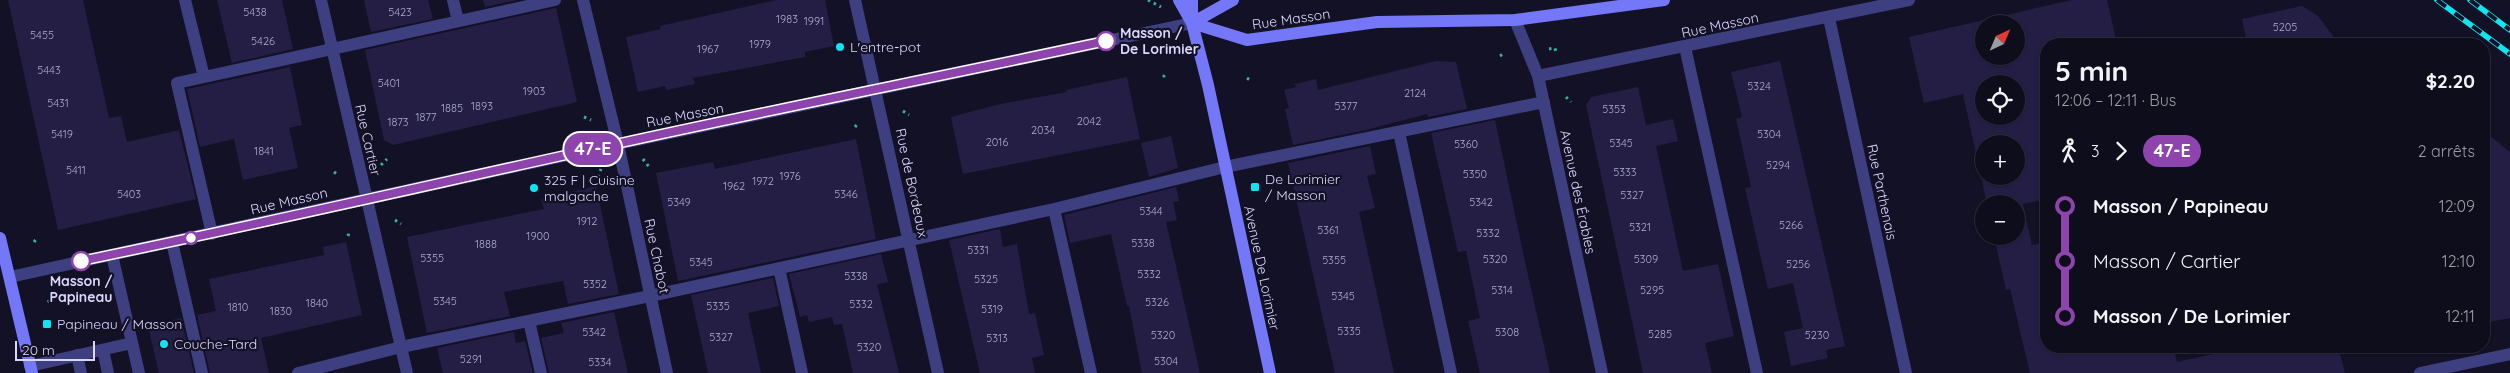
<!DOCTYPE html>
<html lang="fr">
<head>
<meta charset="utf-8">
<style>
  :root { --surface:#0e0d1c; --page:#1c1b29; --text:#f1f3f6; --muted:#9b9ca3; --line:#2e2d3b }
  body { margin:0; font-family:Quicksand,sans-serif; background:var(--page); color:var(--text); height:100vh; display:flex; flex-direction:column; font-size:19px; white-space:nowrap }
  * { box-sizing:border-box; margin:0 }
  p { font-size:16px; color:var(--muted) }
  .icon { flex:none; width:28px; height:28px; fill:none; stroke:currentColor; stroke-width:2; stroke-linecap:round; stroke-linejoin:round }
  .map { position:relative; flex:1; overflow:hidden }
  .drawer { position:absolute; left:2040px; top:38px; width:450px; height:315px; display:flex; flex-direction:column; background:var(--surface); border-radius:20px; box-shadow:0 1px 4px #0004,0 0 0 1px var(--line) }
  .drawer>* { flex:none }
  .badge { padding:0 10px; border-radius:16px; font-size:18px; line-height:32px }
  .needle { width:32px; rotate:44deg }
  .controls { position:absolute; left:1975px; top:15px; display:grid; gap:10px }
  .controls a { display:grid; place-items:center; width:50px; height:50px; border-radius:50%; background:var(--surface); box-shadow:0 1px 4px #0004,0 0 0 1px var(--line); font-size:25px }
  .scale { position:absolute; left:15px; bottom:12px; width:80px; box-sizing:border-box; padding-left:5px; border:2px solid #dad7fd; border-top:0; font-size:14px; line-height:18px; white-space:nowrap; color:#dad7fd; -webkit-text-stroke:4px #131125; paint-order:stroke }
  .map>.badge { position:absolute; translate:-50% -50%; box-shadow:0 0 0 2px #fff }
  .legs { display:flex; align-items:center; gap:8px; height:55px; padding:0 15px; font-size:16px }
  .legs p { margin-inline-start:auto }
  .head { display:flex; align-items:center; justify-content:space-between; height:85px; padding:0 15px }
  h1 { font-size:28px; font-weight:700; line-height:38px }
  ul { padding:0 15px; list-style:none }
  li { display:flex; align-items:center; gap:18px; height:55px; font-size:19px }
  li i { display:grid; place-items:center; width:8px; height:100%; margin:0 6px; background:currentColor }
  li i::after { content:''; width:12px; height:12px; margin:-6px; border:4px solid; border-radius:50%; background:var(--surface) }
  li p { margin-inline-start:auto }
  li:first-child i { background:linear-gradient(#0000 50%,currentColor 0) }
  li:last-child i { background:linear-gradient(currentColor 50%,#0000 0) }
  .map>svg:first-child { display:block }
  .building { fill:#241e45; fill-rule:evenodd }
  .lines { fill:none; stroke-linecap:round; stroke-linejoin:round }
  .path { stroke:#37b1a4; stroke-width:3; stroke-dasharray:2.5 4; stroke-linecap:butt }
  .lane { stroke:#3e3f81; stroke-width:12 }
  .street { stroke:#3e3f81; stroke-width:12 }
  .secondary { stroke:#7477f7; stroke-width:12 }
  .rail-casing { stroke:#0fe5f1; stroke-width:5.5 }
  .rail { stroke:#131125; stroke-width:4; stroke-dasharray:11; stroke-linecap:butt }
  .line-1-casing { stroke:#fff; stroke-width:11 }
  .line-1 { stroke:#8e44ad; stroke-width:8 }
  .stop-1-dot { fill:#fff; stroke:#8e44ad; stroke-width:2.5 }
  .poi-dot { fill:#0fe5f1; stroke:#131125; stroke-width:2 }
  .labels { text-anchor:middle; stroke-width:4.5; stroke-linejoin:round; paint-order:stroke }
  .number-label { font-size:11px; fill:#aca9cf }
  .street-label { font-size:14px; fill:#dad7fd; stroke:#131125 }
  .stop-label { font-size:14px; font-weight:bold; fill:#dad7fd; stroke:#131125; text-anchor:start }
  .poi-label { font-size:14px; fill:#dad7fd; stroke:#131125; text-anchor:start }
</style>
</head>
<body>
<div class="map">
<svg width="2510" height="373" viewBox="0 0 2510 373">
  <rect width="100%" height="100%" fill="#131125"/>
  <path class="building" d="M 8,0 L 83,0 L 109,118 L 121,116 L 127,142 L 179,130 L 196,199 L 58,230 Z
    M 217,0 L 282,0 L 293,49 L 232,63 Z
    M 364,0 L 428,0 L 433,19 L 371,32 Z
    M 483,0 L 517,0 L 485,7 Z
    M 776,0 L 825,0 L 834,46 L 805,52 L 805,57 L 693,78 L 695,84 L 667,90 L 665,86 L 638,92 L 626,37 L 661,29 L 660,26 Z
    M 2072,0 L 2107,0 L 2117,44 L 2046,44 L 2046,199 L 2023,204 L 2032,245 L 2046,242 L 2046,346 L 2173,346 L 2177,362 L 2248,346 L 2338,346 L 2345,373 L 2030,373 L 2010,289 L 2006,290 L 1994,236 L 2016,236 L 2016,204 L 1987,204 L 1963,94 L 1924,103 L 1909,37 ZM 1984,24 L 2016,24 L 2016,56 L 1984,56 ZM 1984,84 L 2016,84 L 2016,116 L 1984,116 ZM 1984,144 L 2016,144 L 2016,176 L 1984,176 Z
    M 2302,6 L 2318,16 L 2339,44 L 2247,44 L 2242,19 Z
    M 556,8 L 577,102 L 393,145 L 384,140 L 365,50 Z
    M 1436,61 L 1456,62 L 1467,109 L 1428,117 L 1427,114 L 1366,130 L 1293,145 L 1285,109 L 1289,108 L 1284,90 L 1296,87 L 1295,84 L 1316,79 L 1318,90 Z
    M 1780,61 L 1845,346 L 1826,350 L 1828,358 L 1791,366 L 1784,332 L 1803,328 L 1793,283 L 1768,289 L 1745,188 L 1751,187 L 1736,119 L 1742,117 L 1731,72 Z
    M 290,67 L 302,125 L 289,128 L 298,168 L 243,180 L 234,139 L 200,147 L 187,89 Z
    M 1127,77 L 1140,139 L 963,174 L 951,117 L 1000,104 L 1067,92 L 1066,90 Z
    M 1638,87 L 1646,125 L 1673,119 L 1678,141 L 1656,146 L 1683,271 L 1718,264 L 1734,336 L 1705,343 L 1712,373 L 1643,373 L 1586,105 L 1591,97 Z
    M 1495,120 L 1524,257 L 1550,373 L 1480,373 L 1468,321 L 1480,318 L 1466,251 L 1458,252 L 1431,133 Z
    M 2484,131 L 2510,152 L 2510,318 L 2484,323 Z
    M 1171,136 L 1178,168 L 1149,177 L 1141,143 Z
    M 856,139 L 876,239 L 678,281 L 656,173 L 713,162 L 715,169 Z
    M 1370,146 L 1376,174 L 1367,176 L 1375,208 L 1359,212 L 1394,373 L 1335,373 L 1288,163 Z
    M 596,186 L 619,294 L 568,304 L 563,281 L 535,286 L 504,292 L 510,316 L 427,333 L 407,237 L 544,209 L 541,199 Z
    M 1176,187 L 1179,201 L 1173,202 L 1177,220 L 1166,222 L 1200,373 L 1142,373 L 1129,306 L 1127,306 L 1111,234 L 1070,243 L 1064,215 Z
    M 1000,229 L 1003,247 L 1017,244 L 1029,314 L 1035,313 L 1044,355 L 1032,358 L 1035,373 L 980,373 L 949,240 Z
    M 346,242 L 362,315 L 261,338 L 269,373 L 210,373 L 197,315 L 216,311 L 209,279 L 324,255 L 323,247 Z
    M 881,254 L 888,282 L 877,285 L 899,373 L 853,373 L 842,324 L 834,325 L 832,317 L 809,322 L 807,315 L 800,317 L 789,274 Z
    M 773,278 L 779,306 L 748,313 L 761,373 L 708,373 L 691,295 Z
    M 614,312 L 628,373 L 549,373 L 541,338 L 564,333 L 561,323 Z
    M 181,318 L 194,373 L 159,373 L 148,326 Z
    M 514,332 L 516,343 L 525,341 L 533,373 L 443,373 L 437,348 Z"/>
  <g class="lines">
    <path class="path" d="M 1148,0 L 1161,7
      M 1549,49 L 1555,48 L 1556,53
      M 890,51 L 898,47
      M 1500,56 L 1503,54
      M 1163,77 L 1166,74
      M 1247,78 L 1250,80
      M 1566,97 L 1571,102
      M 903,111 L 909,115
      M 584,117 L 591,120
      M 855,127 L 859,122
      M 643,159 L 649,167
      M 381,165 L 387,159
      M 334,172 L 338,175
      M 598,177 L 601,169
      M 395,220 L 401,224
      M 348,236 L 350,230
      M 34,242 L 37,238
      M 48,300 L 52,305"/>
    <path class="lane" d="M 185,0 L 204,77
      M 453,0 L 458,21
      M 1685,47 L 1757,373
      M 1399,132 L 1451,373
      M 1054,209 L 1091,373
      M 212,234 L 177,83 L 555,0
      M 172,242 L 202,373
      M 112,255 L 139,373
      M 779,268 L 802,373
      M 529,321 L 541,373
      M 103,350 L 108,373
      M 77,355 L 81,373
      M 30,366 L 132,343
      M 298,373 L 401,347 L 650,296 L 1054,209 L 1225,167 L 1544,102
      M 2420,373 L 2510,354"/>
    <path class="street" d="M 321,0 L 407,373
      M 583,0 L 618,144 L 667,373
      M 855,0 L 938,373
      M 1829,18 L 1906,373
      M 1515,20 L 1538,76 L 1602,373
      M 1538,76 L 1909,0
      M 10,277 L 618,144 L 1192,23"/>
    <path class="secondary" d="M 1179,0 L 1192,23 L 1208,85 L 1270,373
      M 1192,21 L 1192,0
      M 1192,23 L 1247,40 L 1377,22 L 1515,20 L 1664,0
      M 1192,23 L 1233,0
      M 0,238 L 32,373"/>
    <g class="rail-casing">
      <path id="rail" d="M 2437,0 L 2510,54
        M 2470,0 L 2510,30"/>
    </g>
    <use href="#rail" class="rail"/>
  </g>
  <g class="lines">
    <g class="line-1-casing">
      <path id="line-1" d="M 81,261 C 260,224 438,183 616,144 C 779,108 943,76 1106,41"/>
    </g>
    <use href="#line-1" class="line-1"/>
  </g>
  <g class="stop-1-dot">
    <circle cx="1106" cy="41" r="9"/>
    <circle cx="191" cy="238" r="6"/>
    <circle cx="81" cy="261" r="9"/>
  </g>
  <g class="poi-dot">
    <circle cx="840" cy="47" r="5"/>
    <rect x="1250" y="182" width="10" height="10" rx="2.5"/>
    <circle cx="534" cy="188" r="5"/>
    <rect x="42" y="319" width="10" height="10" rx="2.5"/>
    <circle cx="164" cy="344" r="5"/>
  </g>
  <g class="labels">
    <g class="number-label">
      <text x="255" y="16">5438</text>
      <text x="400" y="16">5423</text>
      <text x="787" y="23">1983</text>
      <text x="814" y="25">1991</text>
      <text x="2285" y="31">5205</text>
      <text x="42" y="39">5455</text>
      <text x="263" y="45">5426</text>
      <text x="760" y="48">1979</text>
      <text x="708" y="53">1967</text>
      <text x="49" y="74">5443</text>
      <text x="389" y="87">5401</text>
      <text x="1759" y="90">5324</text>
      <text x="534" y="95">1903</text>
      <text x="1415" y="97">2124</text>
      <text x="58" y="107">5431</text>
      <text x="482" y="110">1893</text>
      <text x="1346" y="110">5377</text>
      <text x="452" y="112">1885</text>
      <text x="1614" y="113">5353</text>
      <text x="426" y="121">1877</text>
      <text x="1089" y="125">2042</text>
      <text x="398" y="126">1873</text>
      <text x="1043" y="134">2034</text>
      <text x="62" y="138">5419</text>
      <text x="1769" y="138">5304</text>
      <text x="997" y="146">2016</text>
      <text x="1621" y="147">5345</text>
      <text x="1466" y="148">5360</text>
      <text x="264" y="155">1841</text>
      <text x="1778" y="169">5294</text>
      <text x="76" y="174">5411</text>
      <text x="1625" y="176">5333</text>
      <text x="1475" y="178">5350</text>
      <text x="790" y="180">1976</text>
      <text x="763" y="185">1972</text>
      <text x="734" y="190">1962</text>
      <text x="129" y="198">5403</text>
      <text x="846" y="198">5346</text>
      <text x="1632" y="199">5327</text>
      <text x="679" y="206">5349</text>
      <text x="1481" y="206">5342</text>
      <text x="1151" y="215">5344</text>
      <text x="587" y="225">1912</text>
      <text x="1791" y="229">5266</text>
      <text x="1640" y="231">5321</text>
      <text x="1328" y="234">5361</text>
      <text x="1488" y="237">5332</text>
      <text x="538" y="240">1900</text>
      <text x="1143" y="247">5338</text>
      <text x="486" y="248">1888</text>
      <text x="978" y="254">5331</text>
      <text x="432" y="262">5355</text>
      <text x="1495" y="263">5320</text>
      <text x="1646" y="263">5309</text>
      <text x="1334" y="264">5355</text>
      <text x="701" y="266">5345</text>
      <text x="1798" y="268">5256</text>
      <text x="1149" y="278">5332</text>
      <text x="856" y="280">5338</text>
      <text x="986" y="283">5325</text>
      <text x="595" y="288">5352</text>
      <text x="1502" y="294">5314</text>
      <text x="1652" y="294">5295</text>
      <text x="1343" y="300">5345</text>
      <text x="445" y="305">5345</text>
      <text x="1157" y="306">5326</text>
      <text x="317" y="307">1840</text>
      <text x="861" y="308">5332</text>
      <text x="718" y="310">5335</text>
      <text x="238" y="311">1810</text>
      <text x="992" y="313">5319</text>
      <text x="281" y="315">1830</text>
      <text x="1349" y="335">5335</text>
      <text x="594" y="336">5342</text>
      <text x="1507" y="336">5308</text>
      <text x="1660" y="338">5285</text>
      <text x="1163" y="339">5320</text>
      <text x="1817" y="339">5230</text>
      <text x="721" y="341">5327</text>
      <text x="997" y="342">5313</text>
      <text x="869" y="351">5320</text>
      <text x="471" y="363">5291</text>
      <text x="1166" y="365">5304</text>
      <text x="600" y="366">5334</text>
    </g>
    <g class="street-label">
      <text transform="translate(1291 19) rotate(-8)" y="5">Rue Masson</text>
      <text transform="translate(1720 25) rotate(-12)" y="5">Rue Masson</text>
      <text transform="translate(685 115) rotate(-11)" y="5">Rue Masson</text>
      <text transform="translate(368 140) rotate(77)" y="5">Rue Cartier</text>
      <text transform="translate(912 183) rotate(78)" y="5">Rue de Bordeaux</text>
      <text transform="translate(1578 192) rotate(78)" y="5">Avenue des Érables</text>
      <text transform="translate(1882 192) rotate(78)" y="5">Rue Parthenais</text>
      <text transform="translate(289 201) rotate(-13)" y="5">Rue Masson</text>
      <text transform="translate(657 256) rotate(78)" y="5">Rue Chabot</text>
      <text transform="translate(1262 268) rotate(78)" y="5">Avenue De Lorimier</text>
    </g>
    <g class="stop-label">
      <text x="1120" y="38">Masson /<tspan x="1120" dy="16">De Lorimier</tspan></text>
      <text x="81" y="286" text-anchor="middle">Masson /<tspan x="81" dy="16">Papineau</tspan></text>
    </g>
    <g class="poi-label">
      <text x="850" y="52">L'entre-pot</text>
      <text x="1265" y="184">De Lorimier<tspan x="1265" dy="16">/ Masson</tspan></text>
      <text x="544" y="185">325 F | Cuisine<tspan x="544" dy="16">malgache</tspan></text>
      <text x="57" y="329">Papineau / Masson</text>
      <text x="174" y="349">Couche-Tard</text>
    </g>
  </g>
</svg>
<div class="controls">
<a><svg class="needle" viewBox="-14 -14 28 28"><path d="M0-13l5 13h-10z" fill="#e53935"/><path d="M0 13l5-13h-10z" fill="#9b9ca3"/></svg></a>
<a><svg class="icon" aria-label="locate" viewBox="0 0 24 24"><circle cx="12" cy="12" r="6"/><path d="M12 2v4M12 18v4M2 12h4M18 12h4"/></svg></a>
<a>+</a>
<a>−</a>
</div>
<div class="scale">20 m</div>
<b class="badge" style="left:593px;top:149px;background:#8e44ad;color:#fff">47-E</b>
<section class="drawer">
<div class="head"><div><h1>5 min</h1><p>12:06 – 12:11 · Bus</p></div><b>$2.20</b></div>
<div class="legs"><svg class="icon" aria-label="walk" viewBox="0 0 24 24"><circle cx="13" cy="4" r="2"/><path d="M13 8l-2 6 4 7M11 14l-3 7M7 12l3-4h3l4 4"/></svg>3<svg class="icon" aria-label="forward" viewBox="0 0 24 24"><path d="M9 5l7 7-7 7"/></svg><b class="badge" style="background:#8e44ad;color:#fff">47-E</b><p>2 arrêts</p></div>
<ul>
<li><i style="color:#8e44ad"></i><b>Masson / Papineau</b><p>12:09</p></li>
<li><i style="color:#8e44ad"></i><span>Masson / Cartier</span><p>12:10</p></li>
<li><i style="color:#8e44ad"></i><b>Masson / De Lorimier</b><p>12:11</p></li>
</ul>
</section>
</div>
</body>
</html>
